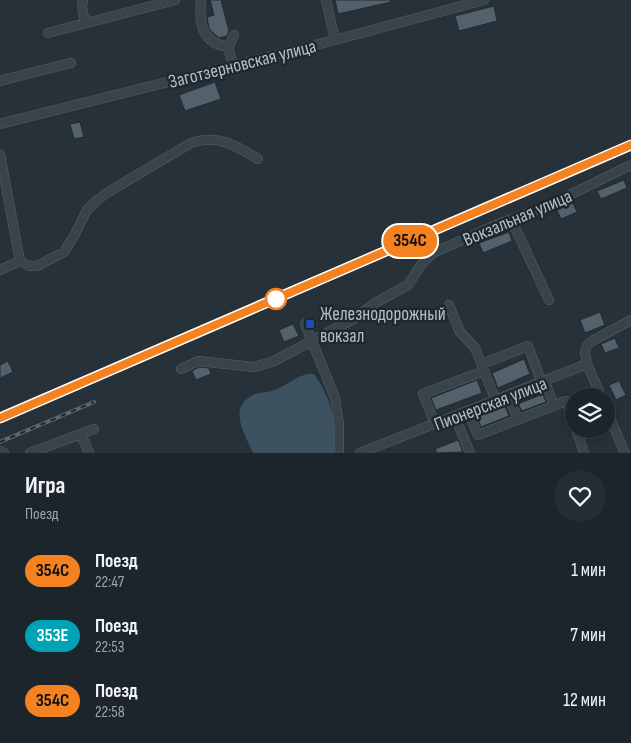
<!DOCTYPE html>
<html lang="ru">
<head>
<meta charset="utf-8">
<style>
  :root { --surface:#1c252c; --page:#252d34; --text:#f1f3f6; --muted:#a0a5a9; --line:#3a4248 }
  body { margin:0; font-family:"Sofia Sans Condensed",sans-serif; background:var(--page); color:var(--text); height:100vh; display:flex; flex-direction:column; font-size:19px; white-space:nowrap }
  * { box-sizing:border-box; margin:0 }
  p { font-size:16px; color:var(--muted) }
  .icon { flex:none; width:28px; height:28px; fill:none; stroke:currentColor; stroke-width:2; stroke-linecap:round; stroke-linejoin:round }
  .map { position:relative; height:453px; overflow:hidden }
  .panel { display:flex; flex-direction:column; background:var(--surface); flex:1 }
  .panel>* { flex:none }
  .badge { padding:0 10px; border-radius:16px; font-size:18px; line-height:32px }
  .tools { position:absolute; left:565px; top:388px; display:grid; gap:10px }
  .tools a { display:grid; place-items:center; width:50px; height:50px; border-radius:50%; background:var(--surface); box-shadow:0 2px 8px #0003,0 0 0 1px var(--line); font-size:25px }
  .map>.badge { position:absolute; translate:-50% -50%; box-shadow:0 0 0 2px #fff }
  .round { display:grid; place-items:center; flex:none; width:52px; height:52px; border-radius:26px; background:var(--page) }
  .summary { display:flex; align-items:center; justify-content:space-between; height:85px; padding:0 25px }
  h1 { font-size:24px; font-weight:700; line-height:38px }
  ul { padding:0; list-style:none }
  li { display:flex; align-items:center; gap:15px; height:65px; padding:0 25px }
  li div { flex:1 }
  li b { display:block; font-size:19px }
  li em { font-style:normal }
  li .badge { min-width:55px; font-weight:700; text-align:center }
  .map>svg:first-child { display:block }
  .water { fill:#3d5261 }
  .building { fill:#54606a; stroke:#202a31 }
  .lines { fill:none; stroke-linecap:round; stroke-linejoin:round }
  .minor-casing { stroke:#576168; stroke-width:10 }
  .minor { stroke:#39434a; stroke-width:9 }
  .rail-casing { stroke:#5c6871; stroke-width:4 }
  .rail { stroke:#1e282f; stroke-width:2; stroke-dasharray:5.5; stroke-linecap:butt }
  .line-casing { stroke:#fff; stroke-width:11 }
  .line { stroke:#f58220; stroke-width:8 }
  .stop-dot { fill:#fff; stroke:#f58220; stroke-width:2.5 }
  .transit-dot { fill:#1a4fb4; stroke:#1e282f; stroke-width:2 }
  .labels { text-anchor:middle; stroke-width:5; stroke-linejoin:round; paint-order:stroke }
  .street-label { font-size:19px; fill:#b5bec6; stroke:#1e282f }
  .poi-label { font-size:19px; fill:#b5bec6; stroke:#1e282f; text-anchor:start }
</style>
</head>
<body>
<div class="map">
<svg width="631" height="453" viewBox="0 0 631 453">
  <rect width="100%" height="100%" fill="#26313a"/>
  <path class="water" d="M 307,374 L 314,374 L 316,377 C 332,401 337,424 334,453 L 253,453 C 245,434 227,408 253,395 C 259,392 266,393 272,391 C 285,387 295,377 307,374 Z"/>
  <path class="building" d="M 210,0 L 221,0 L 229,31 L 227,36 L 219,38 L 212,32 L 209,28 L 207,17 L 214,15 Z
    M 335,0 L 390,0 L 391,2 L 338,14 Z
    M 494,6 L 497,21 L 459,31 L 455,16 Z
    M 215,82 L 221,99 L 185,111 L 179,95 Z
    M 80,122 L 84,137 L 74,139 L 70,124 Z
    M 624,180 L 627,188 L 601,199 L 597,191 Z
    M 573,203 L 577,212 L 561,219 L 557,210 Z
    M 509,232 L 512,241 L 483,253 L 479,243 Z
    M 600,312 L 605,325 L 585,333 L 580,320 Z
    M 293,324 L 299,336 L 284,342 L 279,330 Z
    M 615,338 L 619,348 L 605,353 L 601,344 Z
    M 524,359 L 530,374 L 498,388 L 492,373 Z
    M 8,361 L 13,372 L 0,378 L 0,365 Z
    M 199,367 L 209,368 L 211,374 L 196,380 L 192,371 Z
    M 477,380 L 482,393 L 436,410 L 431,398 Z
    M 619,381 L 626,395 L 616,400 L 609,385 Z
    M 543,394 L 546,402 L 522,411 L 518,404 Z
    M 505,406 L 509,416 L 481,427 L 477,417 Z
    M 458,440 L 463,452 L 437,453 L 435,449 Z"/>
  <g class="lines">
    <g class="minor-casing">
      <path id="minor" d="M 83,0 L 82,6 L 85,23
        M 201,0 C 199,22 201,43 228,47 L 233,65
        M 326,0 L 335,40
        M 48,33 L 175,0
        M 228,47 L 234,35
        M 0,81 L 71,63
        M 0,124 L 335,40 L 484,0
        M 0,154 L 20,261
        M 511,219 L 549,300
        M 20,261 L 29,266 L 37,266 L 64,252 L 74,236 L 87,210 L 97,200 L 110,191 L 191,143 C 218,134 235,145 258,159
        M 0,270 L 20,261
        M 449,305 L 460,332 L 475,348 L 496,401
        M 305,324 L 335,398 L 339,424 L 339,453
        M 482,364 L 528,346 L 542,383
        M 181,369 L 198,361 L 254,367 L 272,362 L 354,319 L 375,303 L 408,285 L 421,265 L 433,253 L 498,224 L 547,206 L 631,165
        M 545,382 L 554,405
        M 508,396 L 518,419
        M 601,396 L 587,364 L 585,352 L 587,345 L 594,340 L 631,320
        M 606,409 L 625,453
        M 468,412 L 478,435 L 566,401 L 574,422
        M 455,417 L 470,453
        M 435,424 L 423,394 L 484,371
        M 576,429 L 584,453
        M 81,434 L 89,453
        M 0,451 L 4,453
        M 30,453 L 94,429
        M 360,453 L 587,364"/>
    </g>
    <use href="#minor" class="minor"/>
    <g class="rail-casing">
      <path id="rail" d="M 0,418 L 631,145
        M 0,442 L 94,402"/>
    </g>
    <use href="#rail" class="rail"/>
  </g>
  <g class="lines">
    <g class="line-casing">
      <path id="line" d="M 0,418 L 631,145"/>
    </g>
    <use href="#line" class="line"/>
  </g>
  <circle class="stop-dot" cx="276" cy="299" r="10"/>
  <rect class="transit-dot" x="305" y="319" width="10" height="10" rx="2.5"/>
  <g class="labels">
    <g class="street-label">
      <text transform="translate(242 63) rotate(-14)" y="7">Заготзерновская улица</text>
      <text transform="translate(517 217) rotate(-23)" y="7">Вокзальная улица</text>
      <text transform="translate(490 403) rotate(-21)" y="7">Пионерская улица</text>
    </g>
    <g class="poi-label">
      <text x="320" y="320">Железнодорожный<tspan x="320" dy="22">вокзал</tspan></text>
    </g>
  </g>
</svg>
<div class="tools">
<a><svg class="icon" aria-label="layers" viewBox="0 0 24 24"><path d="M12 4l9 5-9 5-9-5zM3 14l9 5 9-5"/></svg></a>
</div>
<b class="badge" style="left:410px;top:241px;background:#f58220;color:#111">354С</b>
</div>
<section class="panel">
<div class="summary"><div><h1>Игра</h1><p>Поезд</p></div><a class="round"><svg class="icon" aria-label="heart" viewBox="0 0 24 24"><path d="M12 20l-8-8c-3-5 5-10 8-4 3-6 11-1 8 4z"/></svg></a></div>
<ul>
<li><span class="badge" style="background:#f58220;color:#111">354С</span><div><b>Поезд</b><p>22:47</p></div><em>1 мин</em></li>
<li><span class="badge" style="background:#00a3b4;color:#fff">353Е</span><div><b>Поезд</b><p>22:53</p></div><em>7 мин</em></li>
<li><span class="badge" style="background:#f58220;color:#111">354С</span><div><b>Поезд</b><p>22:58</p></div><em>12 мин</em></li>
</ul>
</section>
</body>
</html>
